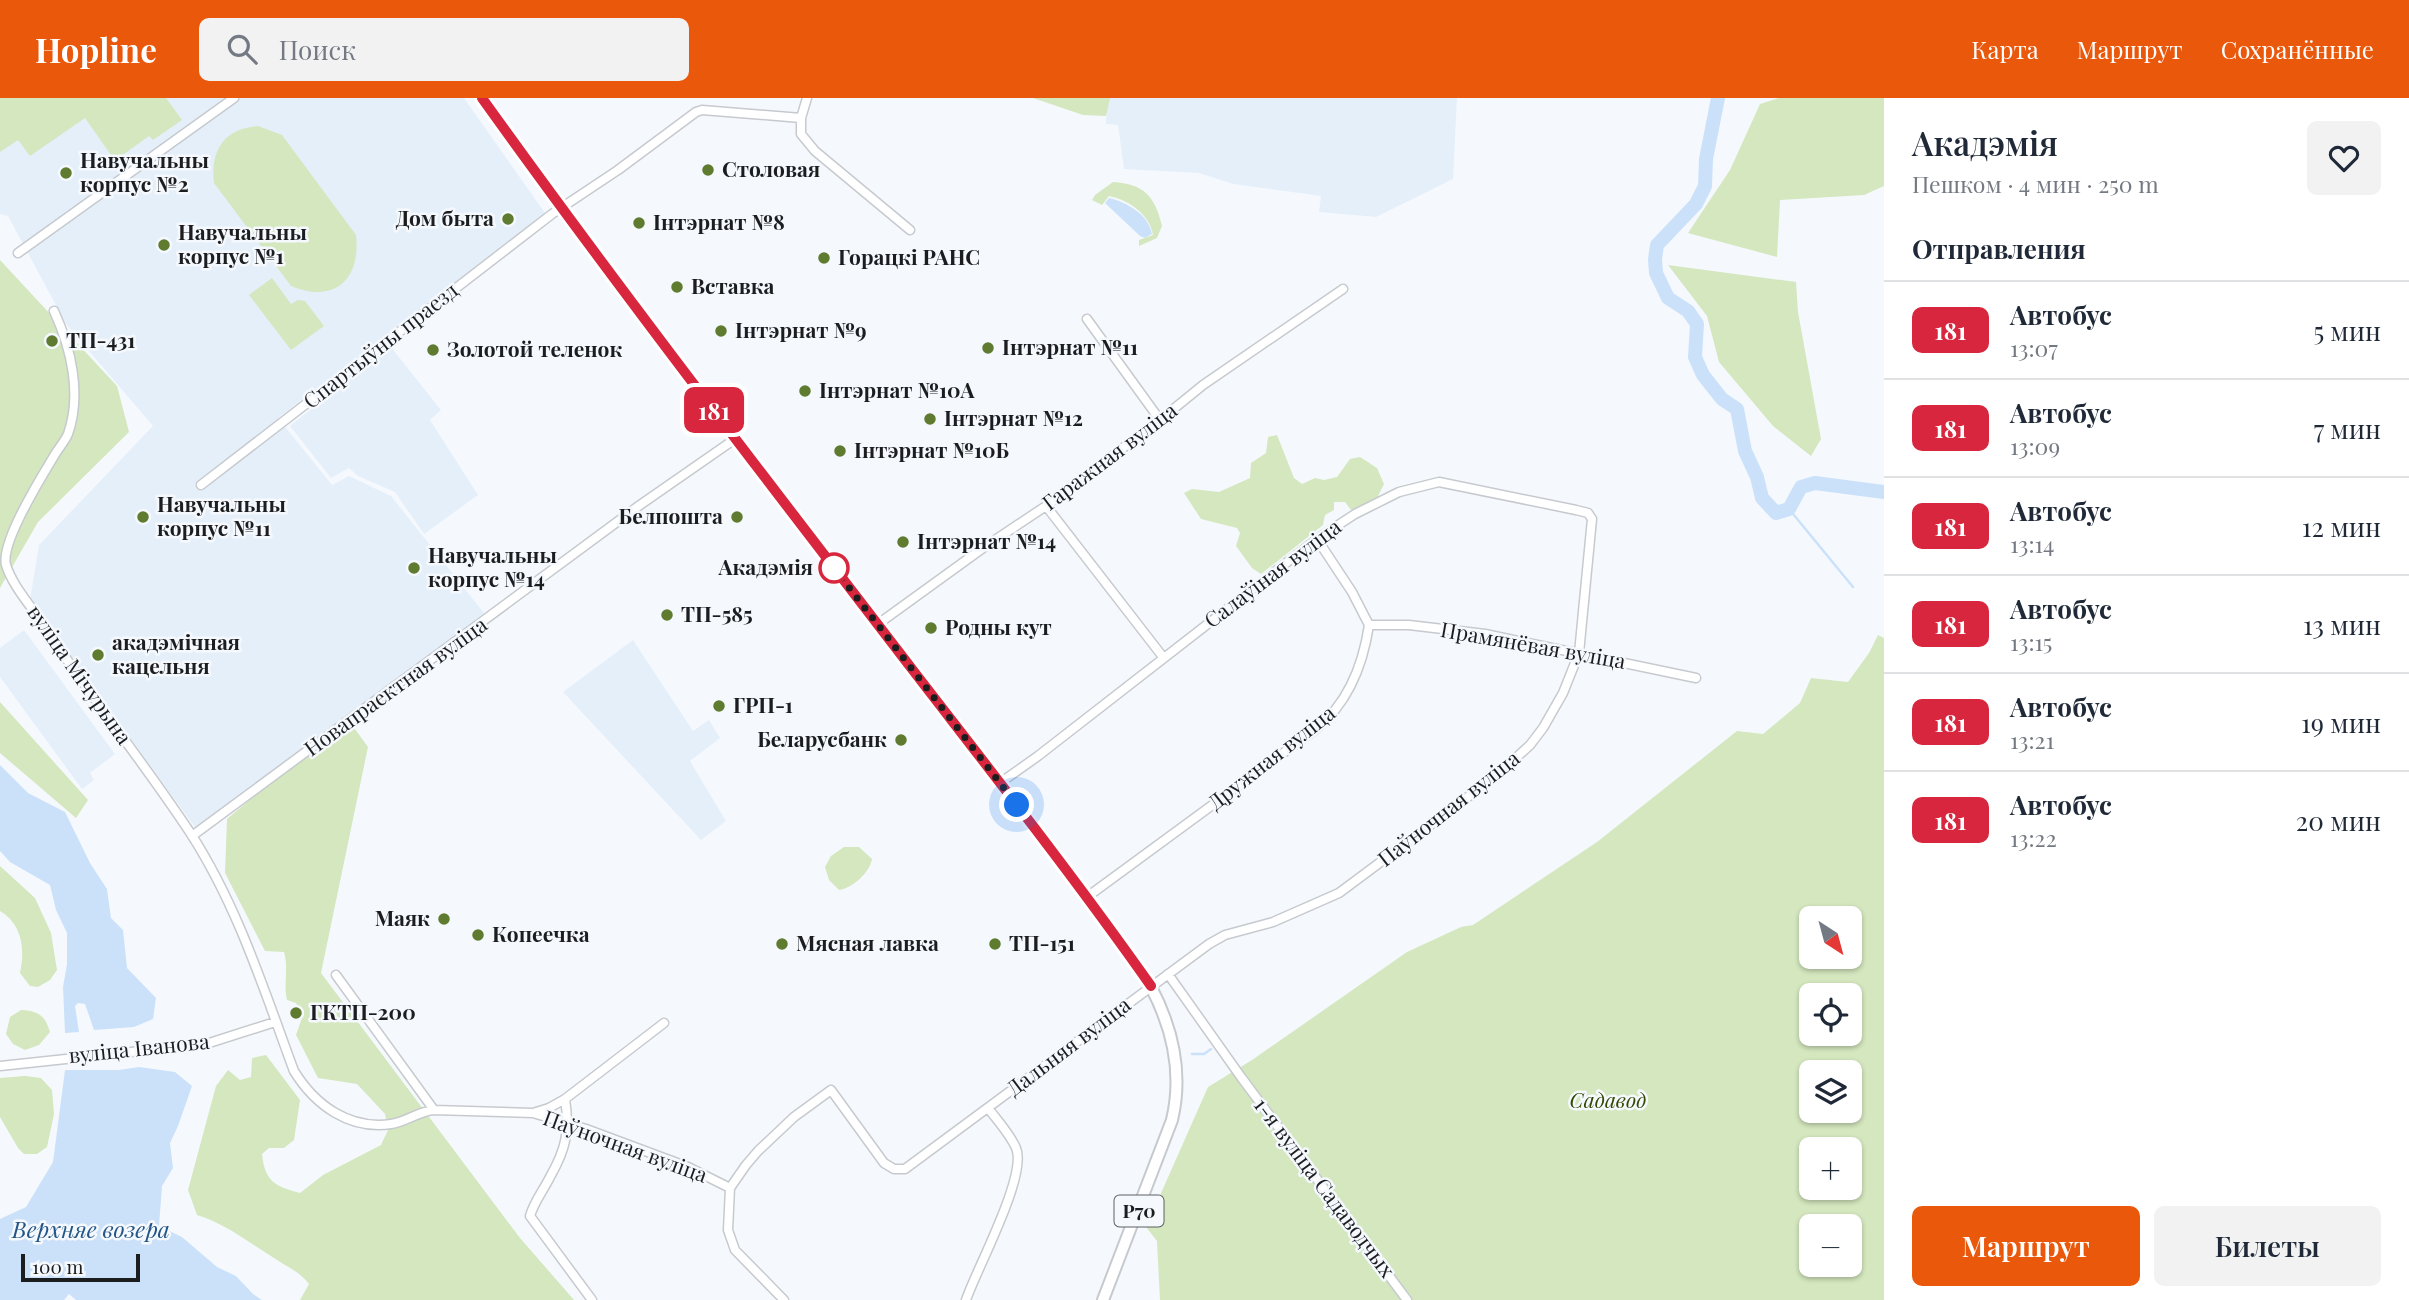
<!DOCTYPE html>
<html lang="ru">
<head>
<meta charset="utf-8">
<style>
  :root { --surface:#fff; --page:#f2f2f3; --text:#1f2937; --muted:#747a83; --line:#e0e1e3; --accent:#ea580c }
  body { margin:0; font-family:"Playfair Display",serif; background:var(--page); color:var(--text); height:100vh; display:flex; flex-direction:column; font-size:26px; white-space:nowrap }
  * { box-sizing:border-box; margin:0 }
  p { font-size:23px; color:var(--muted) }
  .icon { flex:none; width:38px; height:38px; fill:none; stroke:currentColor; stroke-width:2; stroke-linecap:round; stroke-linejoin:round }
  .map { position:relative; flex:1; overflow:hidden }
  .side { display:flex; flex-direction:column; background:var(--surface); width:525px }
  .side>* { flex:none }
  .badge { padding:0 14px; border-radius:10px; font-size:24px; line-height:46px }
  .needle { width:46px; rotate:144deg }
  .controls { position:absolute; left:1799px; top:808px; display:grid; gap:14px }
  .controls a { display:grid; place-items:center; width:63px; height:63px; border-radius:10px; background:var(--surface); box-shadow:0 2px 5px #0004; font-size:35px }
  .scale { position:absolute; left:21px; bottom:18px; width:119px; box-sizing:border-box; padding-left:7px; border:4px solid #1c1d1f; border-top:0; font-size:19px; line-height:24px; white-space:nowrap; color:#1c1d1f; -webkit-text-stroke:5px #f5f9fe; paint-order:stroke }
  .you { position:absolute; width:35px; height:35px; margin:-18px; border:5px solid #fff; border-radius:50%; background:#1a73e8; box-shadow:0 0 0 10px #1a73e833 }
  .map>.badge { position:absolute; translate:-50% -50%; box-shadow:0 0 0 4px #fff }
  h2 { padding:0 28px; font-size:26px; line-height:63px }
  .round { display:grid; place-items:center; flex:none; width:74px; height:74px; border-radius:10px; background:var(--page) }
  .overview { display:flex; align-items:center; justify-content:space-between; height:119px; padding:0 28px }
  h1 { font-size:33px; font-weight:600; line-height:52px }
  .cta { display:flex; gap:14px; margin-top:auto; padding:14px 28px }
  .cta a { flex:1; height:80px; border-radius:10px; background:var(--accent); color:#fff; font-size:28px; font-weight:600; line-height:80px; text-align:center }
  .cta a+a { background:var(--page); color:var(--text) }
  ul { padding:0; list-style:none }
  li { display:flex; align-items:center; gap:21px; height:98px; padding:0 28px; border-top:2px solid var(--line) }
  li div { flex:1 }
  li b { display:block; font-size:26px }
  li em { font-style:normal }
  li .badge { min-width:77px; font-weight:700; text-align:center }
  header { display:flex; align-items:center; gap:42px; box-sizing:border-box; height:98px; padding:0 35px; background:var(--accent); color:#fff }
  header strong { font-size:33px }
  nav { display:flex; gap:38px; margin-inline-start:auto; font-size:24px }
  .search { width:490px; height:63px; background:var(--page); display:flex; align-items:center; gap:18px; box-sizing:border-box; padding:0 24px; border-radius:10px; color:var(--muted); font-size:26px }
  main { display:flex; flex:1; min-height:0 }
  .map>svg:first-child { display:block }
  .built { fill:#e5effa }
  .green { fill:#d4e7be; fill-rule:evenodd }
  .water { fill:#cbe1f9 }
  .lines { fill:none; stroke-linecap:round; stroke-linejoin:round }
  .stream { stroke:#cbe1f9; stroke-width:2.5 }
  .river { stroke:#cbe1f9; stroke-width:14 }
  .minor-casing { stroke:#c6cace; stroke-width:11 }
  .major-casing { stroke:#c6cace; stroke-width:14 }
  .minor { stroke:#fff; stroke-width:8 }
  .major { stroke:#fff; stroke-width:10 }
  .line-casing { stroke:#fff; stroke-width:16 }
  .line { stroke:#d7263d; stroke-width:10 }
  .walk { stroke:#1c1d1f; stroke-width:7; stroke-dasharray:0 12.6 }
  .poi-dot { fill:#5e7b30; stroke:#f5f9fe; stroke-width:2.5 }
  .stop-dot { fill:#fff; stroke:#d7263d; stroke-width:3.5 }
  .labels { text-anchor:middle; stroke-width:5; stroke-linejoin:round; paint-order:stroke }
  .shield { fill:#f5f9fe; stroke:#5d5f62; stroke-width:2 }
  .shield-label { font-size:19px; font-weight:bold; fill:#1c1d1f }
  .poi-label { font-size:21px; font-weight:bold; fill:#1c1d1f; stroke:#f5f9fe; text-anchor:start }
  .street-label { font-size:21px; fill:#1c1d1f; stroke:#f5f9fe }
  .stop-label { font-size:21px; font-weight:bold; fill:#1c1d1f; stroke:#f5f9fe; text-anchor:end }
  .park-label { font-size:21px; font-style:italic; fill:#324901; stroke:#f5f9fe }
  .water-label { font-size:23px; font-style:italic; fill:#235686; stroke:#f5f9fe }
</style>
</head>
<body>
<header>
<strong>Hopline</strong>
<div class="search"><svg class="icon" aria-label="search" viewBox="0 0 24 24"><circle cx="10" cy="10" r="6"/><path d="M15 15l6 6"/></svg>Поиск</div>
<nav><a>Карта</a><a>Маршрут</a><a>Сохранённые</a></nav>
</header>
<main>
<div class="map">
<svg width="1884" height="1202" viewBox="0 0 1884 1202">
  <rect width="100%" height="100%" fill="#f5f9fe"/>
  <path class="built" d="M 0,0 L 464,0 L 545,115 L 278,320 L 332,387 L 349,378 L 391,398 L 484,515 L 197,732 L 30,502 L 39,447 L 153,328 L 66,226 L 8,118 L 0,116 Z
    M 1107,0 L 1457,0 L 1453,81 L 1376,119 L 1319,114 L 1321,98 L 1233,86 L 1199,75 L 1124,71 L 1118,27 L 1106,26 Z
    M 390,248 L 441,312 L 430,322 L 478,397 L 424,436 L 395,394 L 358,378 L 349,370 L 331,380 L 290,328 Z
    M 24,532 L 115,656 L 90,675 L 94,682 L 82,691 L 0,579 L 0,550 Z
    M 633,542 L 693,633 L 709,622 L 720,640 L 690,663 L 726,723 L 701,742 L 563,594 Z"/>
  <path class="green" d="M 0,0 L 166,0 L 182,22 L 153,42 L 149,38 L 124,56 L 127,60 L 118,67 L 85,20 L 30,58 L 18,42 L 0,54 Z
    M 1033,0 L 1110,0 L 1106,18 L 1083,17 Z
    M 1779,0 L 1884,0 L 1884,88 L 1864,97 L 1780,102 L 1777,159 L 1688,135 L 1730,72 L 1760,6 Z
    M 258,28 L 282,37 L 356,137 C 361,182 334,206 291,188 L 214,85 C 210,53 224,30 258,28 Z
    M 1113,84 C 1144,86 1155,98 1162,128 L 1157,140 L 1139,148 L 1139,142 L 1153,137 C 1150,117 1129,102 1109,98 L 1102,107 L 1092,102 L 1095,97 Z
    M 0,162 L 117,288 L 129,334 L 38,424 L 0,490 Z
    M 1668,167 L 1796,184 L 1798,214 L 1821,341 L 1811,358 L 1773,328 L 1719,264 L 1707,218 Z
    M 272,180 L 291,206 L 298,202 L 305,203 L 324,228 L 291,252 L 249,197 Z
    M 1277,337 L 1294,380 L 1302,386 L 1315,380 L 1324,382 L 1337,379 L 1350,361 L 1360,359 L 1377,370 L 1384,386 L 1377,400 L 1351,412 L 1345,404 L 1334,404 L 1334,412 L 1325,417 L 1323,427 L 1261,476 L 1252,470 L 1236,448 L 1240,435 L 1237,430 L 1201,421 L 1184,395 L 1192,391 L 1219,394 L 1250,380 L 1251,365 L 1266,355 L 1268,339 Z
    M 1878,537 L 1884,540 L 1884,1202 L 1160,1202 L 1157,1143 L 1146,1129 L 1208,989 L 1252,962 L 1407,854 L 1461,829 L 1473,827 L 1597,744 L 1737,633 L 1763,636 L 1800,605 L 1811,580 L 1848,584 L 1869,555 ZM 1811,821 L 1850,821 L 1850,859 L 1811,859 ZM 1811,898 L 1850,898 L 1850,936 L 1811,936 ZM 1811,975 L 1850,975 L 1850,1013 L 1811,1013 ZM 1811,1052 L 1850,1052 L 1850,1090 L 1811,1090 ZM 1811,1129 L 1850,1129 L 1850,1167 L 1811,1167 Z
    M 0,604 L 88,702 L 76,720 L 0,655 Z
    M 347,620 L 368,649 L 321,875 L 520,1140 L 574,1202 L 300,1202 L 309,1186 C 299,1173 287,1169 274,1160 C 248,1144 226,1126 197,1117 L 188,1092 L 216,988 L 228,972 L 240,982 L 251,979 L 252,960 L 266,957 L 300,1002 L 294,1042 L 284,1050 L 269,1050 L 262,1056 C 265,1084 275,1088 300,1095 L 323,1077 L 381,1047 L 388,1032 L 385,1016 L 357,986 L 318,980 L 296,937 L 303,917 L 296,905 L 287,902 C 283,885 289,871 284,854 L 265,853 L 225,775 L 227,721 Z
    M 844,749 L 859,749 L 872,761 C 870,774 853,790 839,792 L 829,782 L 825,769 L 831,758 Z
    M 0,768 L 35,800 L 51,835 L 57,872 L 50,882 L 38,889 L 30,888 L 20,875 C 25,852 23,827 0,813 Z
    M 21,912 C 38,913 45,917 50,934 L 39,947 L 25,952 L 13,946 L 6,936 L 10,919 Z
    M 25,978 L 41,980 L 52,992 L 54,1016 L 47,1049 L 37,1056 L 24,1056 L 18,1050 L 0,1019 L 0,980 Z"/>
  <path class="water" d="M 1109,100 C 1127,104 1149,117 1152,136 L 1145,140 L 1140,138 L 1105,105 Z
    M 0,667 L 28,695 L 65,714 L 90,765 L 107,791 L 111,820 L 123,832 L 127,870 L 156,900 L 153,921 L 134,929 L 94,932 L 85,906 L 78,905 L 75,908 L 79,934 L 65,935 L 63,889 L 67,866 L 67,835 L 56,812 L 50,787 L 10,764 L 0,753 Z
    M 139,969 L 175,974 L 192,988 L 178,1028 L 170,1045 L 173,1070 L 162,1088 L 159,1128 L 182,1139 L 217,1169 L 236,1178 L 253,1196 L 262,1202 L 76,1202 L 69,1196 L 64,1202 L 0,1202 L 0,1121 L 26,1109 L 53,1064 L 65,972 L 119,972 Z"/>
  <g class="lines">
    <path class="stream" d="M 1789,411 L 1853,489
      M 1192,956 L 1204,956 L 1211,951"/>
    <path class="river" d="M 1718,0 L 1706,61 L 1705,88 L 1696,106 L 1657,147 L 1655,161 L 1656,175 L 1668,200 L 1688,213 L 1697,226 L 1695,259 L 1703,277 L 1722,301 L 1737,311 L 1745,353 L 1757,379 L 1762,400 L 1776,415 L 1789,411 L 1801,389 L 1815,385 L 1884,394"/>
    <g class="minor-casing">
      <path id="minor" d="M 807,0 L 801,20 L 801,36 L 815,53 L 910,132
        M 18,155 L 234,0
        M 54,213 C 71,250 82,296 68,336 C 65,343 58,351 54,358 C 42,378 0,445 6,467 C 13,489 32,509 45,529 C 91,600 145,666 191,736 C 238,809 264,892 294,973 C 315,1007 349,1032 391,1026 C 406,1024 419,1013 434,1012
        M 1087,221 L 1160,322
        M 201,387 L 552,116 L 618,72 L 696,14 L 702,12 L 801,20
        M 1046,408 L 1163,559
        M 878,526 L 983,450 L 1046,408 L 1160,322 L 1203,287 L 1343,191
        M 1369,527 L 1409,527 L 1485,536 L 1696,580
        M 192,738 L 640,407 L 735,341
        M 1087,799 L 1316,631 C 1347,606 1363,567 1369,527 L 1352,494 L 1317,441
        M 1168,876 L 1241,979 L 1407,1202
        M 336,877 L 434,1012 L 533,1015 L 586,1031 L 688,1069 L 730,1090
        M 0,968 L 206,946 L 275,924
        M 533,1015 L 549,1010 L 565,1001
        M 592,1202 L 530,1118 C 534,1104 543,1093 550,1079 C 566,1051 570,1033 565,1001 L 664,925
        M 784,1202 L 735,1152 L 728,1132 L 730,1090 L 746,1067 L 758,1053 L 794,1019 L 831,992 L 884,1065 L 894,1071 L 905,1071 L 1209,846 L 1225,837 L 1273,824 L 1339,795 L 1496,678 L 1530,647 L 1543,630 L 1563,595 L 1579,555 L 1592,421 L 1588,415 L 1576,412 L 1439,384 L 1399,394 L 1355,416 L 1317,441 L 1038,658 L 1000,685
        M 966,1202 C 976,1172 1028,1077 1016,1050 C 1010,1036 997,1022 988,1010"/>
    </g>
    <g class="major-casing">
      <path id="major" d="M 482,0 C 627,203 781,400 932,597 C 989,670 1047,742 1100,817 C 1117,841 1137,864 1151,889 C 1173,931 1183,976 1172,1022 L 1103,1202"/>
    </g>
    <use href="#minor" class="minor"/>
    <use href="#major" class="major"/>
  </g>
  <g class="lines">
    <g class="line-casing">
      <path id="line" d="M 482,0 C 621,194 767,382 912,571 C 993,676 1075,780 1151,888"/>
    </g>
    <use href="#line" class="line"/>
    <path class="walk" d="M 834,470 L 1017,707"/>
  </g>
  <g class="poi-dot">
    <circle cx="708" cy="72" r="7"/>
    <circle cx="66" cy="75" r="7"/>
    <circle cx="508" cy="121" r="7"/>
    <circle cx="639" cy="125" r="7"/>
    <circle cx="164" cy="147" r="7"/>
    <circle cx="824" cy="160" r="7"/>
    <circle cx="677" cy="189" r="7"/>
    <circle cx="721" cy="233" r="7"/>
    <circle cx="52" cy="243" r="7"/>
    <circle cx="988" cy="250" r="7"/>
    <circle cx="433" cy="252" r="7"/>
    <circle cx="805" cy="293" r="7"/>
    <circle cx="930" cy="321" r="7"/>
    <circle cx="840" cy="353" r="7"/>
    <circle cx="143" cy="419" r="7"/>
    <circle cx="737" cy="419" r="7"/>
    <circle cx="903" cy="444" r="7"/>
    <circle cx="414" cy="470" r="7"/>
    <circle cx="667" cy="517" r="7"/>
    <circle cx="931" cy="530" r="7"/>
    <circle cx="98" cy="557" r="7"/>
    <circle cx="719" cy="608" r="7"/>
    <circle cx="901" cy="642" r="7"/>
    <circle cx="444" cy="821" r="7"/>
    <circle cx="478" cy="837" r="7"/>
    <circle cx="782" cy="846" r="7"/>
    <circle cx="995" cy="846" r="7"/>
    <circle cx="296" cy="915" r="7"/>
  </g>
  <circle class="stop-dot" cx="834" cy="470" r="14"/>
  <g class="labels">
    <rect class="shield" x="1114.5" y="1097.5" width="49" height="31" rx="5"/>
    <g class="shield-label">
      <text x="1139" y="1120">Р70</text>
    </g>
    <g class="poi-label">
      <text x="80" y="70">Навучальны<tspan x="80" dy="24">корпус №2</tspan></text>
      <text x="722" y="79">Столовая</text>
      <text x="494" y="128" text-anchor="end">Дом быта</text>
      <text x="653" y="132">Інтэрнат №8</text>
      <text x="178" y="142">Навучальны<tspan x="178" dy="24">корпус №1</tspan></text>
      <text x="838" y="167">Горацкі РАНС</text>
      <text x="691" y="196">Вставка</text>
      <text x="735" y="240">Інтэрнат №9</text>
      <text x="66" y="250">ТП-431</text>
      <text x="1002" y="257">Інтэрнат №11</text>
      <text x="447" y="259">Золотой теленок</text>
      <text x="819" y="300">Інтэрнат №10А</text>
      <text x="944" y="328">Інтэрнат №12</text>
      <text x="854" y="360">Інтэрнат №10Б</text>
      <text x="157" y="414">Навучальны<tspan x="157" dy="24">корпус №11</tspan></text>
      <text x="723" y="426" text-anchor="end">Белпошта</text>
      <text x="917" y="451">Інтэрнат №14</text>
      <text x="428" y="465">Навучальны<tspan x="428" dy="24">корпус №14</tspan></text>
      <text x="681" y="524">ТП-585</text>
      <text x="945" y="537">Родны кут</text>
      <text x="112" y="552">акадэмічная<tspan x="112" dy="24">кацельня</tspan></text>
      <text x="733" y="615">ГРП-1</text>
      <text x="887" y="649" text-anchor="end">Беларусбанк</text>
      <text x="430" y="828" text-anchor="end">Маяк</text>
      <text x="492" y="844">Копеечка</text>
      <text x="796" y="853">Мясная лавка</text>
      <text x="1009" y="853">ТП-151</text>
      <text x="310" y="922">ГКТП-200</text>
    </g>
    <g class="street-label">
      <text transform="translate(381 248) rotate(-38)" y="7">Спартыўны праезд</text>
      <text transform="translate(1110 359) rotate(-37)" y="7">Гаражная вуліца</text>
      <text transform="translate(1273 476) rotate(-37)" y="7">Салаўіная вуліца</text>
      <text transform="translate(1533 548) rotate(10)" y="7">Прамянёвая вуліца</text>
      <text transform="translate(79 577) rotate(55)" y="7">вуліца Мічурына</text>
      <text transform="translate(396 589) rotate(-36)" y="7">Новапраектная вуліца</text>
      <text transform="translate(1272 660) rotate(-38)" y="7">Дружная вуліца</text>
      <text transform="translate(1449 711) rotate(-38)" y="7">Паўночная вуліца</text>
      <text transform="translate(1069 949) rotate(-37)" y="7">Дальняя вуліца</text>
      <text transform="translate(139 951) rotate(-6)" y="7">вуліца Іванова</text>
      <text transform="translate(625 1049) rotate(20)" y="7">Паўночная вуліца</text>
      <text transform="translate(1324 1090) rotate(53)" y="7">1-я вуліца Садаводчых</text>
    </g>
    <g class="stop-label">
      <text x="813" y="477">Акадэмія</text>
    </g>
    <g class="park-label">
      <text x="1608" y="1010">Садавод</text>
    </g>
    <g class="water-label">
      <text x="91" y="1140">Верхняе возера</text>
    </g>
  </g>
</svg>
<div class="controls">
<a><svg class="needle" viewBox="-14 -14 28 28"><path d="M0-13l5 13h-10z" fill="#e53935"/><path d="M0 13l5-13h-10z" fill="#747a83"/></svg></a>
<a><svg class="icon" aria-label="locate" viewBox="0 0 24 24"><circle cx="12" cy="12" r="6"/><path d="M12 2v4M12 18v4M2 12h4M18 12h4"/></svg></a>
<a><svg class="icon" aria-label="layers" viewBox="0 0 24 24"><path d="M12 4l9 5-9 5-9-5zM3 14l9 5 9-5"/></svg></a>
<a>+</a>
<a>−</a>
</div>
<div class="scale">100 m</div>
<div class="you" style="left:1017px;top:707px"></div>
<b class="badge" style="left:714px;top:312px;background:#d7263d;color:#fff">181</b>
</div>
<section class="side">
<div class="overview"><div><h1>Акадэмія</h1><p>Пешком · 4 мин · 250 m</p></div><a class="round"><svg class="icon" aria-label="heart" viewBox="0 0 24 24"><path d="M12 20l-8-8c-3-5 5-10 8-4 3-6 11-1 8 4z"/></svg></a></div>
<h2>Отправления</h2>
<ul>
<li><span class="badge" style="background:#d7263d;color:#fff">181</span><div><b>Автобус</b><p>13:07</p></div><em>5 мин</em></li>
<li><span class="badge" style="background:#d7263d;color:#fff">181</span><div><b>Автобус</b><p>13:09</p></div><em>7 мин</em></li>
<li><span class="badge" style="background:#d7263d;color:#fff">181</span><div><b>Автобус</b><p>13:14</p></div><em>12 мин</em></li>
<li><span class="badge" style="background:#d7263d;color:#fff">181</span><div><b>Автобус</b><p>13:15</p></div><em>13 мин</em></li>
<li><span class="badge" style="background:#d7263d;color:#fff">181</span><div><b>Автобус</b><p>13:21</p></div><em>19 мин</em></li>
<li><span class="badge" style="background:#d7263d;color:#fff">181</span><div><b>Автобус</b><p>13:22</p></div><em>20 мин</em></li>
</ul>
<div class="cta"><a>Маршрут</a><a>Билеты</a></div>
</section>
</main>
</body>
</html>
